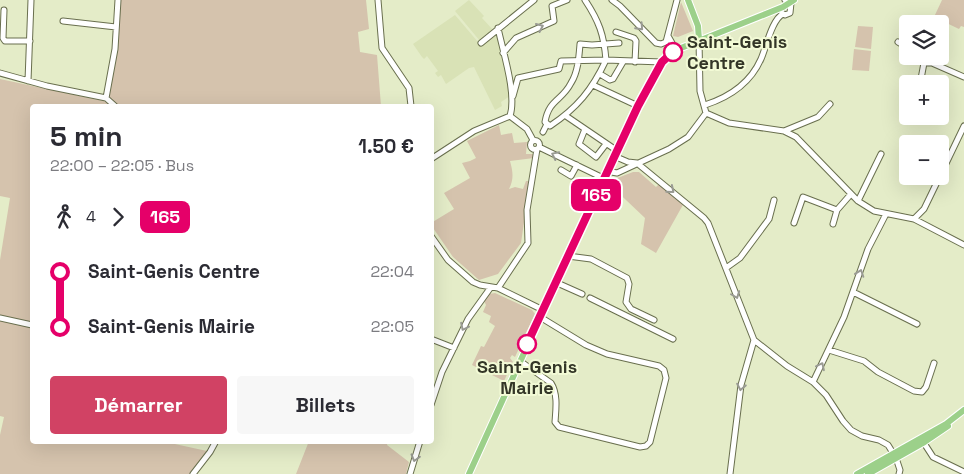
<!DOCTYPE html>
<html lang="fr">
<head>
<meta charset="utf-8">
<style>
  :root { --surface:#fff; --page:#f7f7f7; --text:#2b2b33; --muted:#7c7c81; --accent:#d14264 }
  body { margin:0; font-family:"Space Grotesk",sans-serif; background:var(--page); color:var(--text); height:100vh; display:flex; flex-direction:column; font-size:19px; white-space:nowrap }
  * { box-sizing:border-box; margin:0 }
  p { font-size:16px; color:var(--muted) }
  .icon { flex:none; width:28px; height:28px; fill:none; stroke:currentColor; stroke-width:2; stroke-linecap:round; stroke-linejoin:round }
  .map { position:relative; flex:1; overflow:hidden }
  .side { position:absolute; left:30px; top:104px; width:404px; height:340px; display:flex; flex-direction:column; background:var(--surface); border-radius:5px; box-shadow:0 5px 20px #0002 }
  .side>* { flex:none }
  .badge { padding:0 10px; border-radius:8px; font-size:18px; line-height:32px }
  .buttons { position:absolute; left:899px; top:15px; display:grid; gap:10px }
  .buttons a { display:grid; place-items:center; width:50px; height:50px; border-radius:5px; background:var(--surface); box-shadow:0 5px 20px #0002; font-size:25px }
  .map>.badge { position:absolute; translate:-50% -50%; box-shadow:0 0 0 2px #fff }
  .legs { display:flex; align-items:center; gap:8px; height:55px; padding:0 20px; font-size:16px }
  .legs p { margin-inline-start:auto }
  .headline { display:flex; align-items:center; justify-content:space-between; height:85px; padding:0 20px }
  h1 { font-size:28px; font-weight:700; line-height:38px }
  .cta { display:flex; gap:10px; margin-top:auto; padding:10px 20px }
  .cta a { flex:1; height:58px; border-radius:5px; background:var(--accent); color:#fff; font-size:20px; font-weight:700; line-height:58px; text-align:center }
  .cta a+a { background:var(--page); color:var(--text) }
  ul { padding:0 20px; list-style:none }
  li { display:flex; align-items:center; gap:18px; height:55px; font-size:19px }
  li i { display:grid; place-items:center; width:8px; height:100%; margin:0 6px; background:currentColor }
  li i::after { content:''; width:12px; height:12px; margin:-6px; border:4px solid; border-radius:50%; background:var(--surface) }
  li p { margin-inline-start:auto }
  li:first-child i { background:linear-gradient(#0000 50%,currentColor 0) }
  li:last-child i { background:linear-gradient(currentColor 50%,#0000 0) }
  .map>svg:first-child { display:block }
  .built { fill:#d9e2b6 }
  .green { fill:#d5c3ad }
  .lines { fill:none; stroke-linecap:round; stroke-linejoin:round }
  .minor-casing { stroke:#696f4e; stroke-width:7 }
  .major-casing { stroke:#fff; stroke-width:8 }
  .minor { stroke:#fff; stroke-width:5 }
  .major { stroke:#9cd08a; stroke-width:6 }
  .oneway { stroke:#999a93 }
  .line-1-casing { stroke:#fff; stroke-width:11 }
  .line-1 { stroke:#e50069; stroke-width:8 }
  .stop-1-dot { fill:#fff; stroke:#e50069; stroke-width:2.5 }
  .labels { text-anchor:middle; stroke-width:4; stroke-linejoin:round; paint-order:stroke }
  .stop-label { font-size:18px; font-weight:bold; fill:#333627; stroke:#f2fad5; text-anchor:start }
</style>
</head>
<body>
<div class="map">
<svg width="964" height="474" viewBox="0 0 964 474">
  <rect width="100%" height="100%" fill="#e4ecc8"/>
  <path class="built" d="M 469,0 L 484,16 L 482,18 L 493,30 L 480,41 L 455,11 Z
    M 455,15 L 478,42 L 497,32 L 510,96 L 501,102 L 502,106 L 495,110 L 474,67 L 469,68 L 446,84 L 441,75 L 438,77 L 435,73 L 438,71 L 427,56 L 424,59 L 422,57 L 413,44 Z"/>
  <path class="green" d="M 120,0 L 366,0 L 369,29 L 358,32 L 360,52 L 377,55 L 381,106 L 32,106 L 32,441 L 161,441 L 207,451 L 190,474 L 0,474 L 0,435 L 4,417 L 0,416 L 0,260 L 10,198 L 0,196 L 0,79 L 108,102 L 117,44 Z
    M 942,0 L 964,0 L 964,27 L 961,26 L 959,29 L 934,17 Z
    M 681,2 L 693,31 L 678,37 L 673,36 Z
    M 858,26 L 873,27 L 871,49 L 855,47 Z
    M 854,49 L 871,51 L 869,71 L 852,70 Z
    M 499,125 L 501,135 L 512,133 L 514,143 L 527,142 L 526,154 L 534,154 L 534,158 L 510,161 C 513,172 514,179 509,189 L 515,187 L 523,189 L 526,181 L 530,181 L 521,243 L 498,274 L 479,280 L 453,257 L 431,225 L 431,223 L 454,209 L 444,193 L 470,178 L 462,163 L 470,161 L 476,158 L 467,141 Z
    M 633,172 L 639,172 L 656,187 L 660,183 L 684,203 L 656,253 L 641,244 L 645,218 L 607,182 Z
    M 495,293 L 532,310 L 535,314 L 515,357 L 512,355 L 510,358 L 513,362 L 504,381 L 472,365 L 481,346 L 484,347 L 495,326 L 489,322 L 491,316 L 483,312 L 486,305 L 484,301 L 489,294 Z
    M 309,441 L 388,441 L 387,445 L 409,462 L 406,474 L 296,474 Z"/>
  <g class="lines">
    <g class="minor-casing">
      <path id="minor" d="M 378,0 L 382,48 L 409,88 L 411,106
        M 585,0 C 599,21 604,35 606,60
        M 612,0 L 620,6 L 656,43 L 661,44 L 666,42 L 677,0
        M 785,0 L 787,1
        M 4,10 L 3,38 L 5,41 L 30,41
        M 782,13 L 785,15 L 790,13 L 791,3
        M 63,21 L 116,27
        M 498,28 C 503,52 517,94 510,116
        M 616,32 L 634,38 L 636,41 L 635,62
        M 668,36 L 676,50
        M 699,40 L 700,91 L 706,113 L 729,123 L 784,131 L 796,137 L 858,201 L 874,211 L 914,219 L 964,245
        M 898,42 L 908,48
        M 481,43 L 534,0
        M 503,53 L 516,38 L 554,21 L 552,6 L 567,0
        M 917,56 L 924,63
        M 606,60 C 592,90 577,108 550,126 L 545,122 C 549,99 562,101 571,83 C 578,72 579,57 580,44 L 592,45 L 619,43
        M 0,73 L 47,86 L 106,98
        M 600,74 L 610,80 L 613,79 L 623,62
        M 28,81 L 31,0
        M 920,84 L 924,63 L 932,63 L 964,77
        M 593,85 L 638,106
        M 513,96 L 518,78 L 559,69 L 561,61 L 606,60 L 662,62
        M 705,105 C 730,97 750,84 761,59 C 766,48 772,19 783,14
        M 115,106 L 106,98 L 115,49 L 118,0
        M 904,107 L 908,107
        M 510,116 L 527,129 L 533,140
        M 566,116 L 616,150
        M 585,129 L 579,144 L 596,157 L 606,144
        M 784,131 L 818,117 L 830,104
        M 543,132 L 547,124
        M530.5 145a4.5 4.5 0 1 1 9 0a4.5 4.5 0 1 1-9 0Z
        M 539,147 L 603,178
        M 614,156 L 628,162 L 637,163 L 704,218 L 708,223 L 754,340 L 787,366 L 813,382 L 826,395 L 843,421 L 851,430 L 862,436 L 879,440 L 888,445 L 896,458 L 900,470 L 899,474
        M 431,159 L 474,131 L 510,116
        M 561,170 L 571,176 L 577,165
        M 606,171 L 617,173 L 669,149 L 688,137 L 706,113
        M 940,176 L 964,126
        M 858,201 L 881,154
        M 914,219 L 924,209 L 940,176
        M 794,223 L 803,197 L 837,210
        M 833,224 L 837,210 L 851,194
        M 431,236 L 448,260 L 473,282 L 480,285 L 498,288 L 543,310
        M 568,256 L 591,259 L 627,278 L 629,284 L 626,302 L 631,309 L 654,320
        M 726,268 L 740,258 L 769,219 L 774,200
        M 555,282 L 582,294
        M 498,288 L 528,243 L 527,210 L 537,149
        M 853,292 L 917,324
        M 590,298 L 673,339
        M 0,318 L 32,325
        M 431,339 L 454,348
        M 829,350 L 864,361 L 878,372 L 914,391 L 922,392 L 926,387 L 934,363
        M 520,361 L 551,383 C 558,394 556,409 555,422 L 559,427 L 640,447 L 646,446 L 650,442 L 666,378 L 664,370 L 659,366 L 607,354 L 586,345 L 540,317
        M 813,382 L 844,317 L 868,249 L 886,214
        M 431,405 L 442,372 L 468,319 L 491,287
        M 922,440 L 933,457 L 964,472
        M 193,474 L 210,452 L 216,441
        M 410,474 L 420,441
        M 730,474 L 741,385 L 754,340"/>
    </g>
    <g class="major-casing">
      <path id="major" d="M 688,0 L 698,26 L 699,40
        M 469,474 L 615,153 L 638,106 L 662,62 L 676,50 L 783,7 L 794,0
        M 857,474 L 946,424 L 964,410
        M 868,474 L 923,443 L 948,426"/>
    </g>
    <use href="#minor" class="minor"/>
    <use href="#major" class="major"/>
  </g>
  <defs><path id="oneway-chevron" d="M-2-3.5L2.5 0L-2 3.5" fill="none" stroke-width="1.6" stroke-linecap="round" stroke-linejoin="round" transform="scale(1.25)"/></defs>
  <g class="oneway">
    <use href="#oneway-chevron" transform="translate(540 27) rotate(-24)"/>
    <use href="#oneway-chevron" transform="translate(640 27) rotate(47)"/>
    <use href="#oneway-chevron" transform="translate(555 155) rotate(-154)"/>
    <use href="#oneway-chevron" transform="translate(671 190) rotate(40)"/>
    <use href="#oneway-chevron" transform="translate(860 273) rotate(-71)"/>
    <use href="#oneway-chevron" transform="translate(736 295) rotate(69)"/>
    <use href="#oneway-chevron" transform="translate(464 327) rotate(116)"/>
    <use href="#oneway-chevron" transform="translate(821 366) rotate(-64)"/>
    <use href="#oneway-chevron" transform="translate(741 387) rotate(101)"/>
    <use href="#oneway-chevron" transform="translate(415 458) rotate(106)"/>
  </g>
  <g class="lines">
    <g class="line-1-casing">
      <path id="line-1" d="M 527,344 L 638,106 L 662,62 L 673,52"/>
    </g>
    <use href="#line-1" class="line-1"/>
  </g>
  <g class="stop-1-dot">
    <circle cx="673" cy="52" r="9"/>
    <circle cx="527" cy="344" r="9"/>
  </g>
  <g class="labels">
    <g class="stop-label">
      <text x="687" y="48">Saint-Genis<tspan x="687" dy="21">Centre</tspan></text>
      <text x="527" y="373" text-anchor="middle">Saint-Genis<tspan x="527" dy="21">Mairie</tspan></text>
    </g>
  </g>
</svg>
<div class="buttons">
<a><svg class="icon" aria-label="layers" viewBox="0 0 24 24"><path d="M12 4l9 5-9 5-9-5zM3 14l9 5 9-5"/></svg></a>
<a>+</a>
<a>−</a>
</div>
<b class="badge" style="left:596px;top:195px;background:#e50069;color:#fff">165</b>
<section class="side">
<div class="headline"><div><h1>5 min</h1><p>22:00 – 22:05 · Bus</p></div><b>1.50 €</b></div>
<div class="legs"><svg class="icon" aria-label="walk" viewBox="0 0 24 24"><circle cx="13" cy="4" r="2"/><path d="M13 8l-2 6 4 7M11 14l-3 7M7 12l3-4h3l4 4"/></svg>4<svg class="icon" aria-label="forward" viewBox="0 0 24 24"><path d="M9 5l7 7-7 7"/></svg><b class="badge" style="background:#e50069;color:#fff">165</b></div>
<ul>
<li><i style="color:#e50069"></i><b>Saint-Genis Centre</b><p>22:04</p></li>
<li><i style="color:#e50069"></i><b>Saint-Genis Mairie</b><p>22:05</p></li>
</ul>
<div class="cta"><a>Démarrer</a><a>Billets</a></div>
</section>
</div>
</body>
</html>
